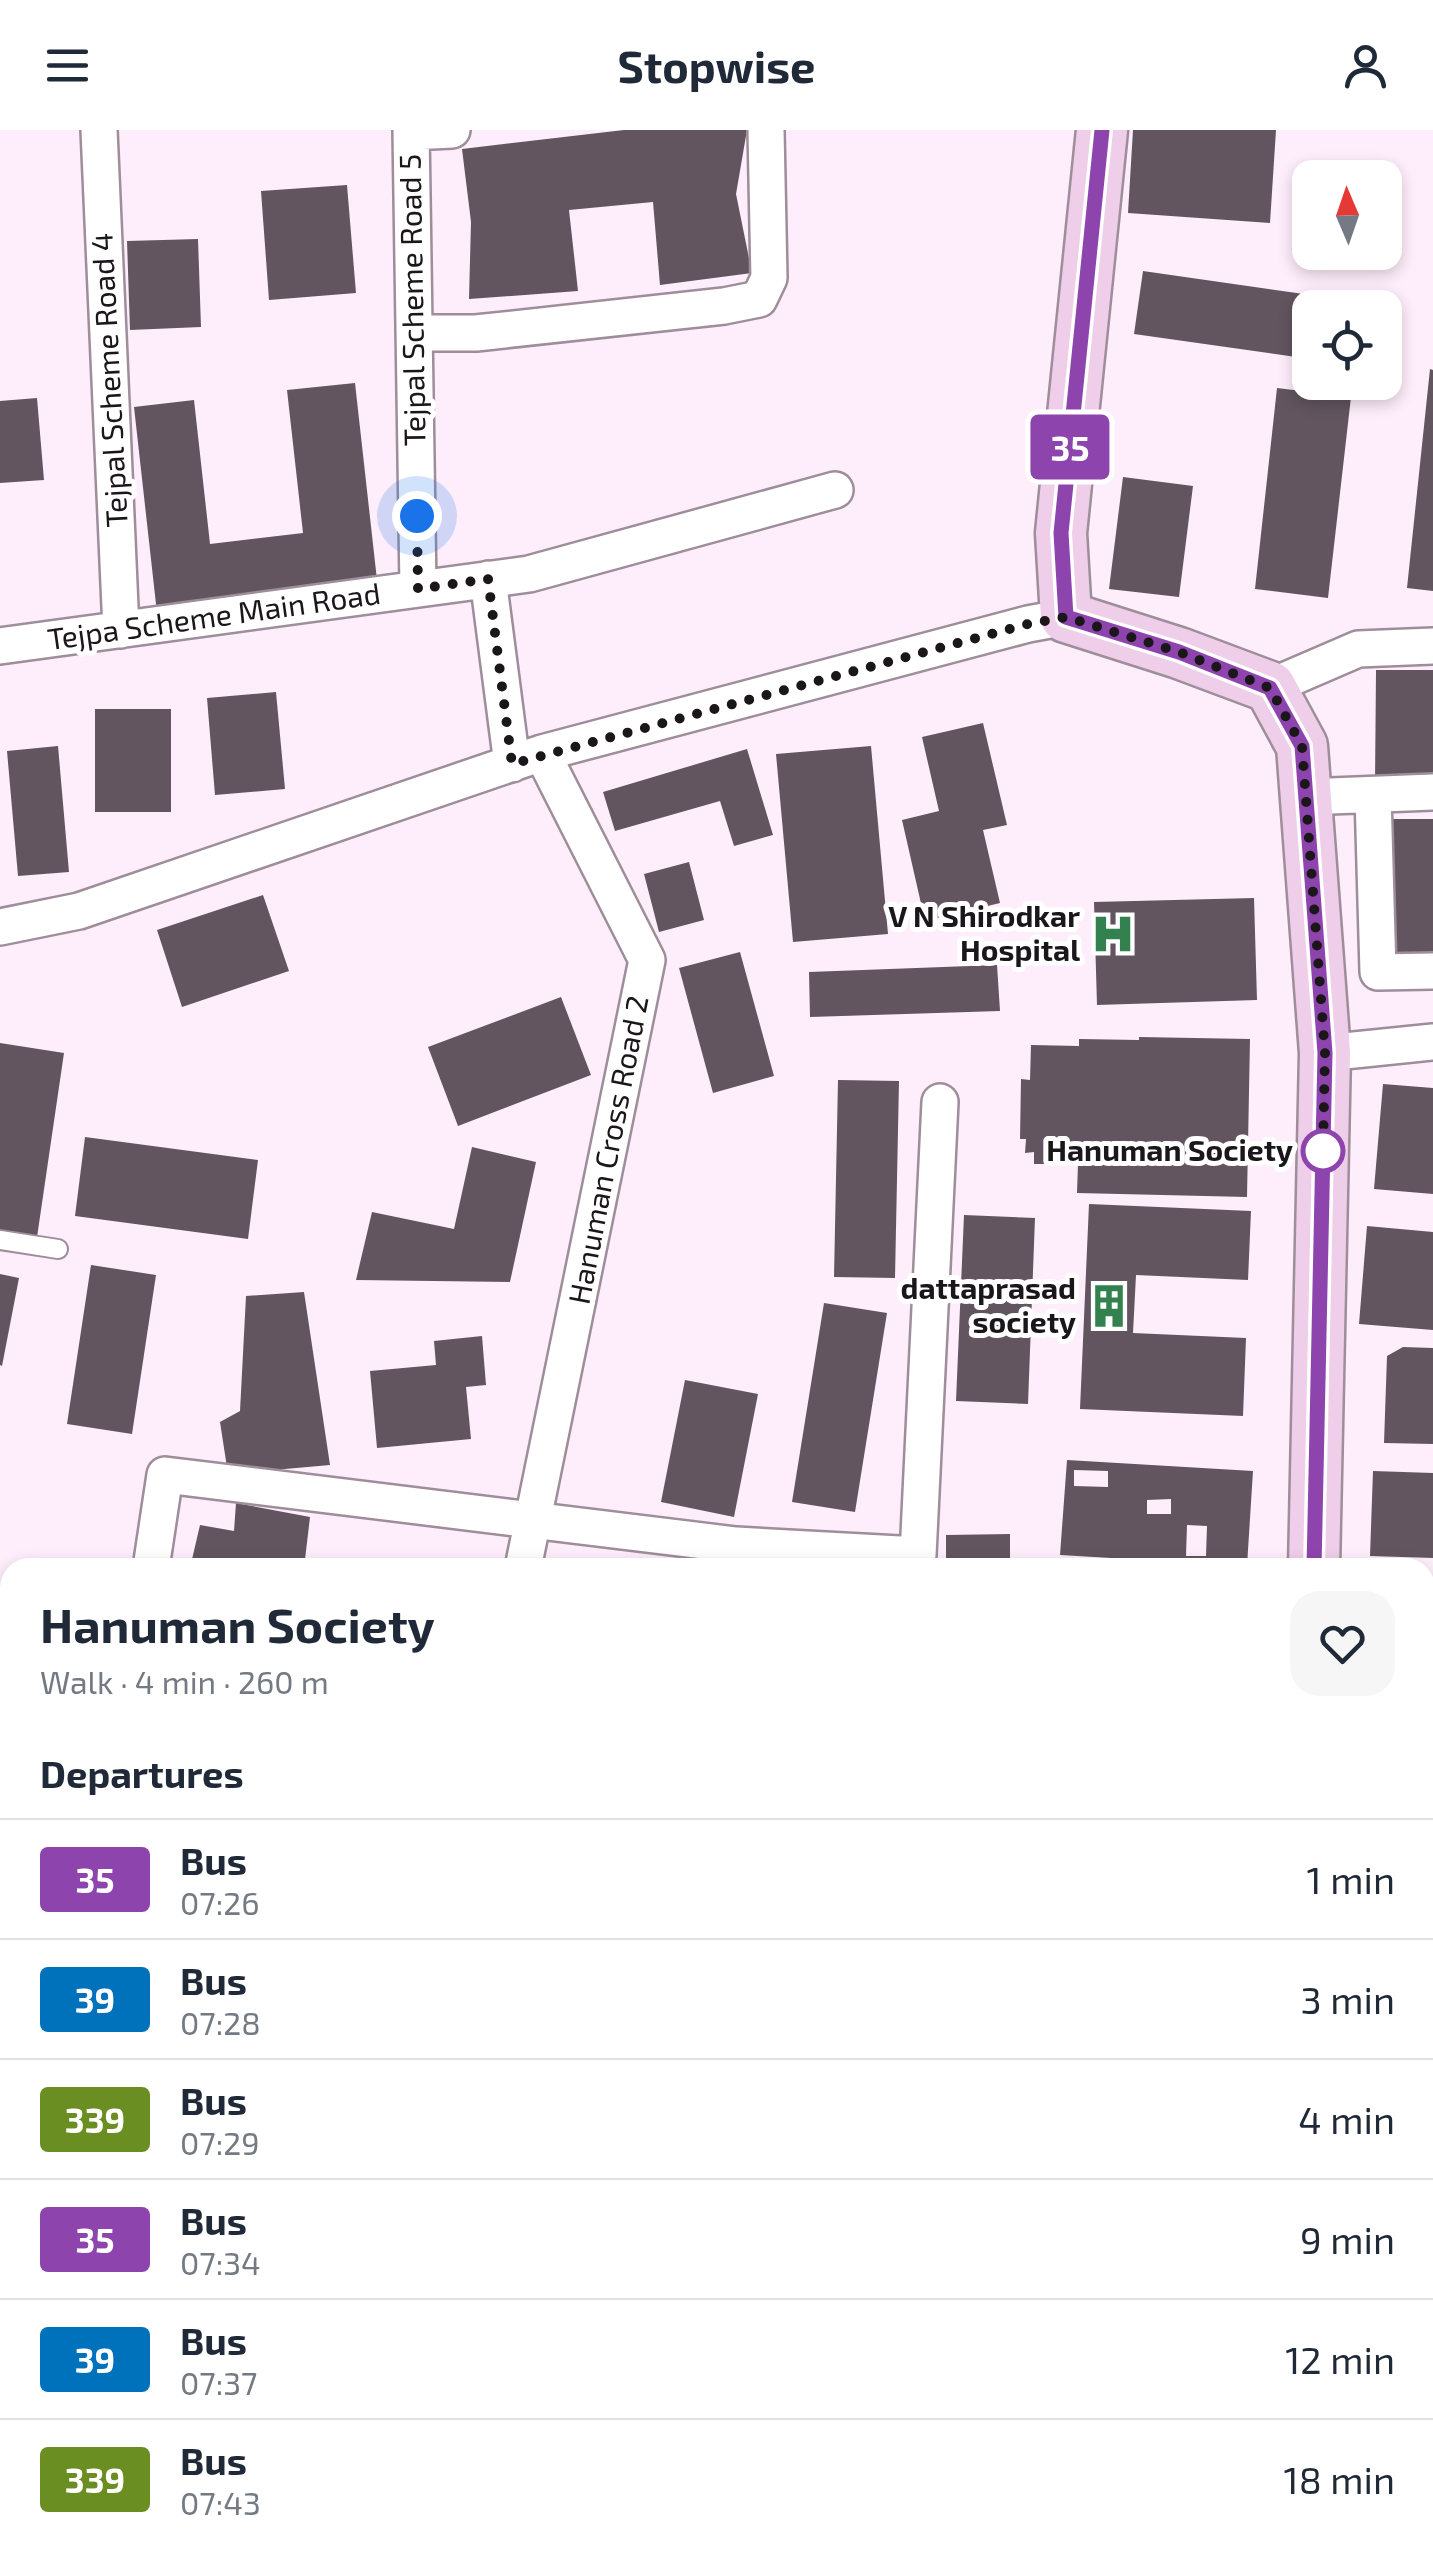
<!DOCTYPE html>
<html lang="en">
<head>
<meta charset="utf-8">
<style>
  :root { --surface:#fff; --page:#f6f6f7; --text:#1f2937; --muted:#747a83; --line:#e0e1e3 }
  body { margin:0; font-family:"Exo 2",sans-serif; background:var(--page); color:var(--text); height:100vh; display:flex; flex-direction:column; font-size:38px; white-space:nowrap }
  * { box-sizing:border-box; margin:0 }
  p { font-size:32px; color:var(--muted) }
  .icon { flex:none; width:55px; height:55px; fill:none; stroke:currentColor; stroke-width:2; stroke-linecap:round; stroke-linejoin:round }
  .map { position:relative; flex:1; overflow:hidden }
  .side { position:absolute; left:0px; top:1428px; width:1435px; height:1002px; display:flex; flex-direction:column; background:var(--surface); border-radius:30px 30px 0 0; box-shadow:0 5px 15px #0003 }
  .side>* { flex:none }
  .badge { padding:0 20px; border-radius:8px; font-size:35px; line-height:65px }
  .needle { width:65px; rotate:358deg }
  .controls { position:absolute; left:1292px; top:30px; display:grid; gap:20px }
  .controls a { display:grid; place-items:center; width:110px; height:110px; border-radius:20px; background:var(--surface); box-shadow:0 5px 15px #0003; font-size:50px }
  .you { position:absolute; width:50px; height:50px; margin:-25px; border:8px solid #fff; border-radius:50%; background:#1a73e8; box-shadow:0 0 0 15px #1a73e833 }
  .map>.badge { position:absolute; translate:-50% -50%; box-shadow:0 0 0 5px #fff }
  h2 { padding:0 40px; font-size:38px; line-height:90px }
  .round { display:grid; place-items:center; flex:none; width:105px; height:105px; border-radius:30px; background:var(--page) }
  .overview { display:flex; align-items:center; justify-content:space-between; height:170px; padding:0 40px }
  h1 { font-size:48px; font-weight:700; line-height:75px }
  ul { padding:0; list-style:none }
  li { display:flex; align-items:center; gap:30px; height:120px; padding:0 40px; border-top:2px solid var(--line) }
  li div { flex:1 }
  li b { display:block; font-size:38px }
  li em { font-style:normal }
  li .badge { min-width:110px; font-weight:700; text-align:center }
  header { display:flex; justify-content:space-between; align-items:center; height:130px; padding:0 40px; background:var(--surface); font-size:45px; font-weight:700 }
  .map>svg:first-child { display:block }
  .building { fill:#62555f; fill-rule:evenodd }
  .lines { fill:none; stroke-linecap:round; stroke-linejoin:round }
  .lane-casing { stroke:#9d8e9a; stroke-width:22 }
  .street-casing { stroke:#9d8e9a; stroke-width:40 }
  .secondary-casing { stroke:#9d8e9a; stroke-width:55 }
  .lane { stroke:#fff; stroke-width:18 }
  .street { stroke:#fff; stroke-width:35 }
  .secondary { stroke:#eecee9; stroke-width:50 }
  .line-casing { stroke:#fff; stroke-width:22 }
  .line { stroke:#8e44ad; stroke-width:15 }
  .walk { stroke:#1b161a; stroke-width:10; stroke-dasharray:0 18 }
  .stop-dot { fill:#fff; stroke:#8e44ad; stroke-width:5 }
  .labels { text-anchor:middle; stroke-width:10; stroke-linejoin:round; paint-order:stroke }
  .street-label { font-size:30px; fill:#1b161a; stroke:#fff }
  .poi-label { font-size:30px; font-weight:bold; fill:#1b161a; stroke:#fff; text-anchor:end }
  .stop-label { font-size:30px; font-weight:bold; fill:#1b161a; stroke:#fff; text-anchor:end }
</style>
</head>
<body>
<header><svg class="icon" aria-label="menu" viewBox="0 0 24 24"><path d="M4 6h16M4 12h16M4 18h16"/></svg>Stopwise<svg class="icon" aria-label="person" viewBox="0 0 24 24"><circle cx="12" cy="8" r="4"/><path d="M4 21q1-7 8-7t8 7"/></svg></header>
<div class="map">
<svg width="1433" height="2429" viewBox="0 0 1433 2429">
  <rect width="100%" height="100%" fill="#feeefb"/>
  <path class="building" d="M 624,0 L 747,0 L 736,64 L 752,143 L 660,155 L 653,72 L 569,80 L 578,161 L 469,169 L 471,92 L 462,19 Z
    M 1133,0 L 1276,0 L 1270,93 L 1128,83 Z
    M 347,55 L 356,163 L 269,170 L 261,61 Z
    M 198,109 L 201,197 L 130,200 L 127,111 Z
    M 1143,141 L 1346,170 L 1345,178 L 1310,178 L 1310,229 L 1134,204 Z
    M 1430,239 L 1433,240 L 1433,461 L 1407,458 Z
    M 355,253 L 378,459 L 157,483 L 134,277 L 194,270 L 210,414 L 303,403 L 287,260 Z
    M 1277,258 L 1351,267 L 1328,468 L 1255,459 Z
    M 37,268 L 44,350 L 0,353 L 0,271 Z
    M 1123,347 L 1193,356 L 1179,467 L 1109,459 Z
    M 1376,540 L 1433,540 L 1433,654 L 1375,654 Z
    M 276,562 L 285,659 L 215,665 L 207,568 Z
    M 95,579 L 171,579 L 171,682 L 95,682 Z
    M 983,593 L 1007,695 L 983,700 L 1000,773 L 925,791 L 902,690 L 939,681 L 922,607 Z
    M 58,616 L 69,742 L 18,746 L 7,621 Z
    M 871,616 L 888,804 L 793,812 L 776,624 Z
    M 747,619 L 773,705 L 734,716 L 720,671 L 615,701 L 603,662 Z
    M 1393,689 L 1433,689 L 1433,835 L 1392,835 Z
    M 689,732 L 704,790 L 659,802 L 644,744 Z
    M 263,765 L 289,841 L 182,877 L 157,800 Z
    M 1254,768 L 1257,870 L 1097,875 L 1094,772 Z
    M 740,822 L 774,946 L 713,963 L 679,838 Z
    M 997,835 L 1000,881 L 810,887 L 809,842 Z
    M 561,867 L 591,945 L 458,996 L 428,917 Z
    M 1139,907 L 1250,909 L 1247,1067 L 1077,1063 L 1078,1034 L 1034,1034 L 1034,1022 L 1025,1023 L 1026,1009 L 1020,1009 L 1021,949 L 1030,950 L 1031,915 L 1079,916 L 1079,909 L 1139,910 Z
    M 0,913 L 64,923 L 36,1114 L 0,1108 Z
    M 838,950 L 899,951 L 895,1148 L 834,1147 Z
    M 1383,954 L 1433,958 L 1433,1064 L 1374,1059 Z
    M 85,1007 L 258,1030 L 248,1109 L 75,1086 Z
    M 472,1017 L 536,1032 L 510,1152 L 356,1150 L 372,1082 L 454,1099 Z
    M 1089,1074 L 1251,1081 L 1248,1150 L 1136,1145 L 1133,1203 L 1246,1208 L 1243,1286 L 1080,1279 Z
    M 964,1085 L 1035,1088 L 1028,1274 L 956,1271 Z
    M 1367,1096 L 1433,1102 L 1433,1200 L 1359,1194 Z
    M 91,1135 L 156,1145 L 132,1304 L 67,1294 Z
    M 0,1144 L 19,1148 L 2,1236 L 0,1235 Z
    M 304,1162 L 330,1335 L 228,1344 L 220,1292 L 240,1281 L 246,1166 Z
    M 824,1173 L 887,1183 L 855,1382 L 792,1372 Z
    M 482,1206 L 486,1255 L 466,1257 L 471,1309 L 377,1318 L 370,1241 L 436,1235 L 434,1211 Z
    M 1403,1217 L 1433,1218 L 1433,1314 L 1384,1313 L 1387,1226 Z
    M 685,1250 L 758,1264 L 734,1387 L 661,1372 Z
    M 1067,1330 L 1253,1341 L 1247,1436 L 1060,1425 ZM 1074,1340 L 1108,1341 L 1108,1357 L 1074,1356 ZM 1171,1369 L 1171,1384 L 1147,1384 L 1147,1370 ZM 1187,1395 L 1207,1396 L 1206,1426 L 1186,1426 Z
    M 1373,1341 L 1433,1343 L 1433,1428 L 1370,1426 Z
    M 236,1373 L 310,1387 L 304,1438 L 190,1438 L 200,1395 L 234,1401 Z
    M 1010,1404 L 1010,1438 L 946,1438 L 946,1405 Z
    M 1425,1455 L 1433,1455 L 1433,1532 L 1425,1532 Z
    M 1425,1565 L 1433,1565 L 1433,1634 L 1425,1634 Z
    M 0,1582 L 10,1583 L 10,1655 L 0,1649 Z
    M 10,1727 L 10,1792 L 0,1788 L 0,1751 Z
    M 1425,1761 L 1433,1761 L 1433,1872 L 1425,1872 Z
    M 0,1846 L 10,1850 L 10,1915 L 0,1911 Z
    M 0,1939 L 10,1942 L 10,2121 L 0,2123 Z
    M 1425,2034 L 1433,2034 L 1433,2190 L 1425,2189 Z
    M 1433,2301 L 1433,2408 L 1426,2410 L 1425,2303 Z
    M 560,2420 L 641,2420 L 642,2429 L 560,2429 Z
    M 839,2420 L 894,2420 L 893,2429 L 838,2429 Z"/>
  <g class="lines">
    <g class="lane-casing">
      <path id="lane" d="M 0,1110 L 58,1119"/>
    </g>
    <g class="street-casing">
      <path id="street" d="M 99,0 L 121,500
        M 411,0 L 418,459
        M 411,2 L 452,0
        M 414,203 L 476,203 L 724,176 L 759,169 L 769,148 L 766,0
        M 488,449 L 512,634
        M 0,516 L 529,444 L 835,360
        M 1270,557 L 1358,519 L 1433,516
        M 1373,665 L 1378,842 L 1433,841
        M 1305,667 L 1433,662
        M 0,797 L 79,781 L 542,623 L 1028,494 L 1066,487
        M 1325,923 L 1433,912
        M 151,1438 L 165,1345 L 736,1415 L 918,1425 L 940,972
        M 523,1438 L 647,830 L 542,623
        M 0,1533 L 10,1535
        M 1425,1738 L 1433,1738
        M 1425,1881 L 1433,1881
        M 1174,2429 L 1190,2420"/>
    </g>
    <g class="secondary-casing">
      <path id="secondary" d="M 1102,0 L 1061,403 L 1066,487 L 1179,523 L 1270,557 L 1302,616 L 1325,923 L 1314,1438
        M 1425,1977 L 1433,1977
        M 0,2148 L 10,2146
        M 1356,2420 L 1358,2429"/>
    </g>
    <use href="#lane" class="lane"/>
    <use href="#street" class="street"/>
    <use href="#secondary" class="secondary"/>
  </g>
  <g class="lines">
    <g class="line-casing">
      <path id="line" d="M 1102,0 L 1061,403 L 1066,487 L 1179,522 L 1270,558 L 1302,616 L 1325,923 L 1314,1438"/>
    </g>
    <use href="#line" class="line"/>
    <path class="walk" d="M 417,386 L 418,459 L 488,449 L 512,634 L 1028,494 L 1066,487 L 1179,522 L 1270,558 L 1302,616 L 1325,923 L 1323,1021"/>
  </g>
  <defs>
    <g id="hospital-bare" transform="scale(3.45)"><path d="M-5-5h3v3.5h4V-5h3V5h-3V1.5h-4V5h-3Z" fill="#348150" stroke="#fff" stroke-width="2.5" paint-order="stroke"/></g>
    <g id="building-bare" transform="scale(3.45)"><path d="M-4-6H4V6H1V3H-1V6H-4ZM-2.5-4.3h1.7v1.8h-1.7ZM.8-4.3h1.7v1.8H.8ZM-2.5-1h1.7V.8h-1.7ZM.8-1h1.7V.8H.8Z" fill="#348150" stroke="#fff" stroke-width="2.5" paint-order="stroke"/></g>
  </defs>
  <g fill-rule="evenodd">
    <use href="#hospital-bare" x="1113" y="804"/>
    <use href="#building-bare" x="1109" y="1176"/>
  </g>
  <circle class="stop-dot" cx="1323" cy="1021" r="20"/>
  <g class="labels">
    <g class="street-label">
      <text transform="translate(413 170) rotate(-91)" y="10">Tejpal Scheme Road 5</text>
      <text transform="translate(110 250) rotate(-93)" y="10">Tejpal Scheme Road 4</text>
      <text transform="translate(214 487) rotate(-8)" y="10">Tejpa Scheme Main Road</text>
      <text transform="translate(609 1020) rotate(-79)" y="10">Hanuman Cross Road 2</text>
    </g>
    <g class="poi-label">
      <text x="1080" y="797">V N Shirodkar<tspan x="1080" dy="34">Hospital</tspan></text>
      <text x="1076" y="1169">dattaprasad<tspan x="1076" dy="34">society</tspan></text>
    </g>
    <g class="stop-label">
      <text x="1293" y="1031">Hanuman Society</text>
    </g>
  </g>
</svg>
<div class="controls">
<a><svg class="needle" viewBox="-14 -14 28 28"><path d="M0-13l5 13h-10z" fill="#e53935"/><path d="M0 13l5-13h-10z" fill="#747a83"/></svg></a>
<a><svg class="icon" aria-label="locate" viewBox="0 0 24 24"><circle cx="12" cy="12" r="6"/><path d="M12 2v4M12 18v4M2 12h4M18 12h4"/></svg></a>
</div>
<div class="you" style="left:417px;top:386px"></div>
<b class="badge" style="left:1070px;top:317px;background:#8e44ad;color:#fff">35</b>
<section class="side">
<div class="overview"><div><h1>Hanuman Society</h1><p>Walk · 4 min · 260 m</p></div><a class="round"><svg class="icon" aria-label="heart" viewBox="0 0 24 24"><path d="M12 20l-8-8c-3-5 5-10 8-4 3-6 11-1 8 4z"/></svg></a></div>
<h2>Departures</h2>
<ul>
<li><span class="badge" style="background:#8e44ad;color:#fff">35</span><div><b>Bus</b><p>07:26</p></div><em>1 min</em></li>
<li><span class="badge" style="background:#0072bc;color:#fff">39</span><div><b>Bus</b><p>07:28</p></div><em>3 min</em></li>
<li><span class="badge" style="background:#6b8e23;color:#fff">339</span><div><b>Bus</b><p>07:29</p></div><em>4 min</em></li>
<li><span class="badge" style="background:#8e44ad;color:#fff">35</span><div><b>Bus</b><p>07:34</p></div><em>9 min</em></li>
<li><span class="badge" style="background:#0072bc;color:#fff">39</span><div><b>Bus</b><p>07:37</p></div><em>12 min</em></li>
<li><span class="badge" style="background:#6b8e23;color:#fff">339</span><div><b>Bus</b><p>07:43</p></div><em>18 min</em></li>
</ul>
</section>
</div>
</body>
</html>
